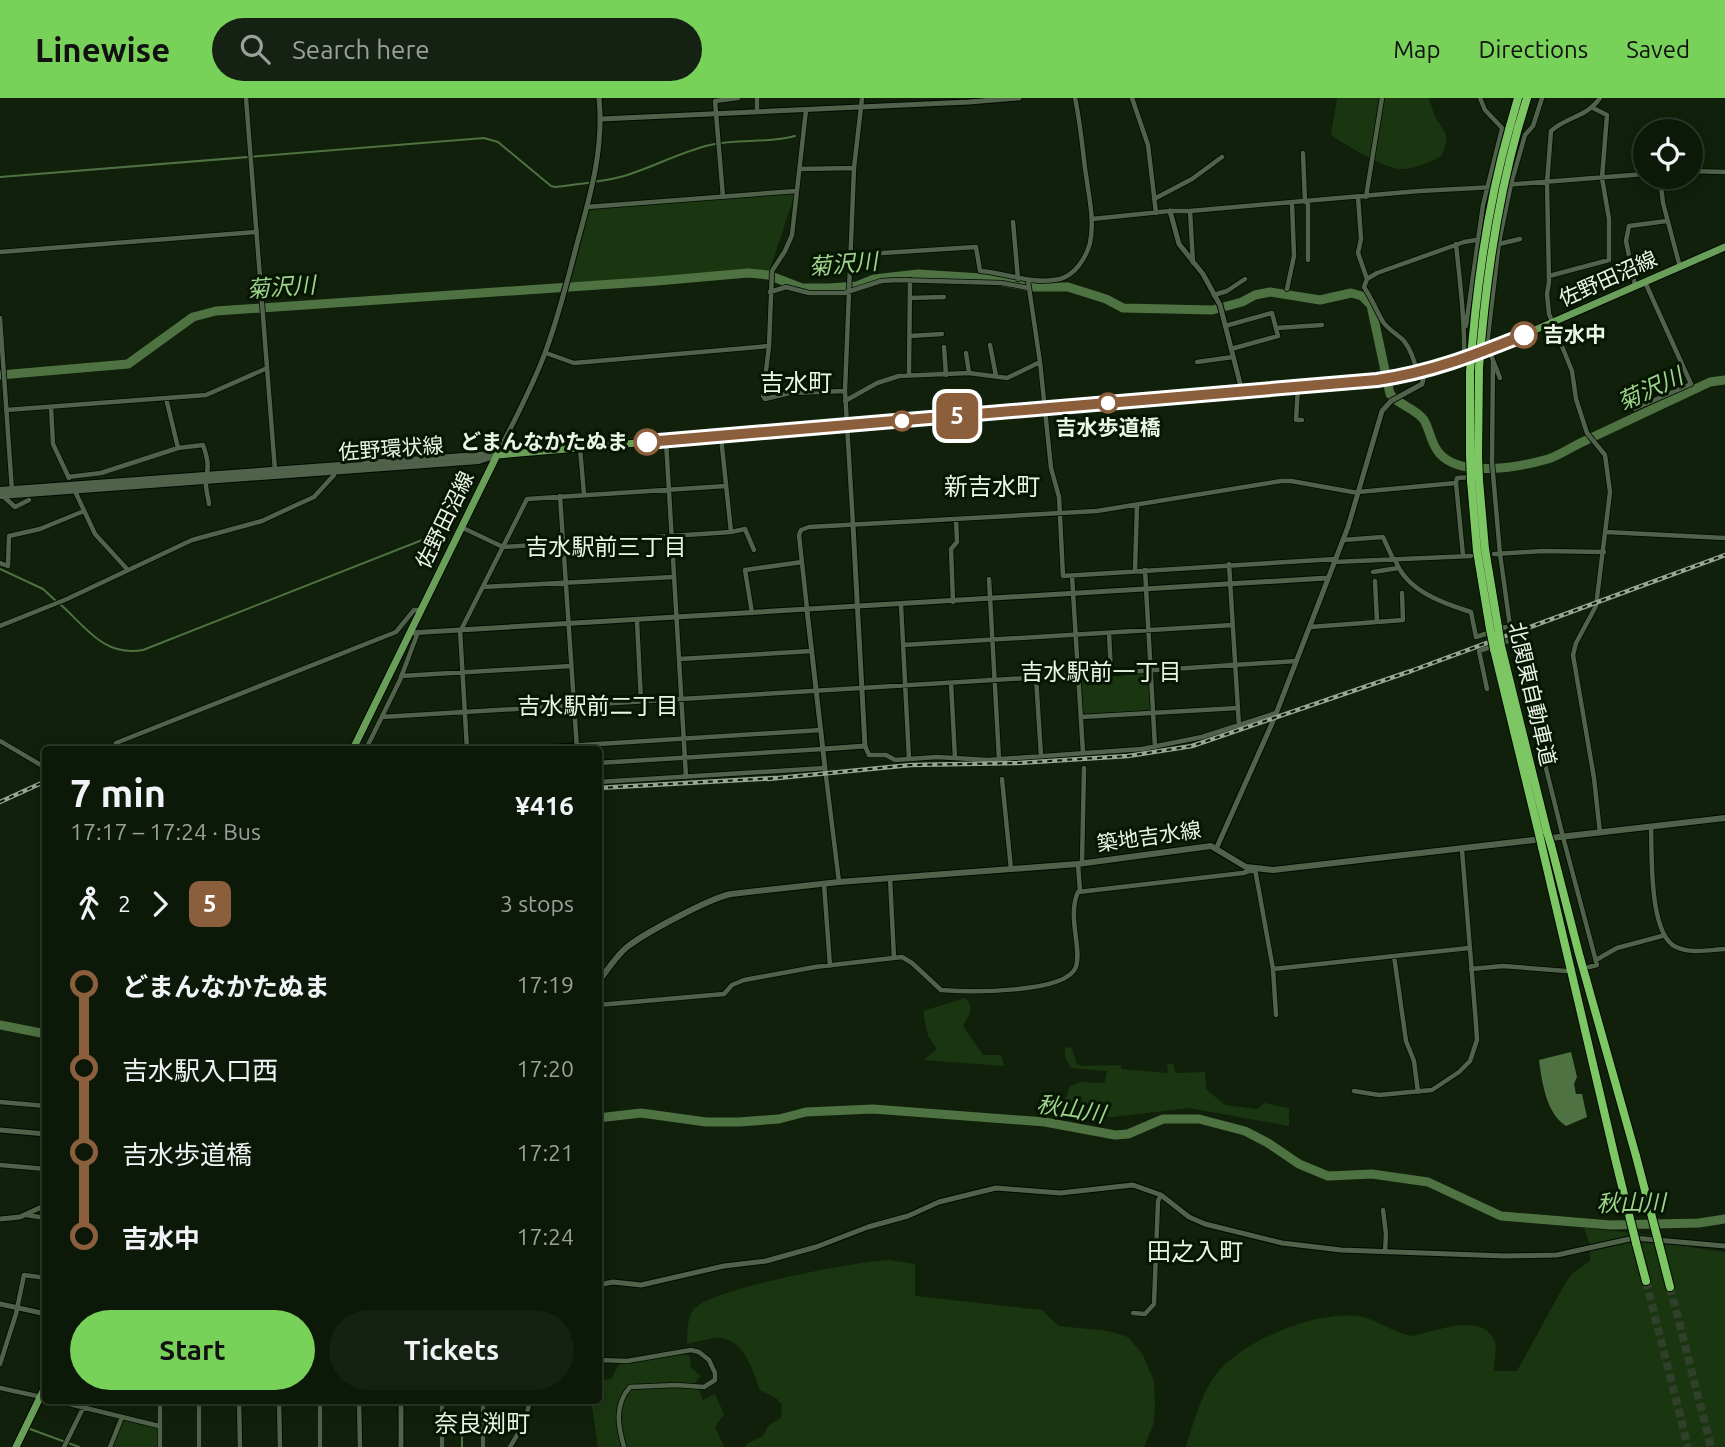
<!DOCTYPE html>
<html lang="en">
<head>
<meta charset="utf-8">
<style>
  :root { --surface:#0c1808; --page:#152112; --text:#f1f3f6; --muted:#9aa09c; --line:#2c3729; --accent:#78d158 }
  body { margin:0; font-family:Ubuntu,"Noto Sans JP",sans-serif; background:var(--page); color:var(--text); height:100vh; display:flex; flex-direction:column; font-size:26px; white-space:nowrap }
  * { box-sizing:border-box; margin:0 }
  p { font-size:23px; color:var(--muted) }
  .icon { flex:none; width:38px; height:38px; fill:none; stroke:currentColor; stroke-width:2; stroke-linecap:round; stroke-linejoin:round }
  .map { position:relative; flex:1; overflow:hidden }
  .panel { position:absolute; left:42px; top:648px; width:560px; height:658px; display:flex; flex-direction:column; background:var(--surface); border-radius:7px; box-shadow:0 4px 18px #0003,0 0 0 2px var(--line) }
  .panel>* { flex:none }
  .badge { padding:0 14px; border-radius:10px; font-size:24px; line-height:46px }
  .fabs { position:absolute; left:1633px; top:21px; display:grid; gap:14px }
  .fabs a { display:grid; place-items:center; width:70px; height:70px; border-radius:50%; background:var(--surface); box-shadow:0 4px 18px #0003,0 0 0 2px var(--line); font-size:35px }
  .map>.badge { position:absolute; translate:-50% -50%; box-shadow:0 0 0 4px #fff }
  .legs { display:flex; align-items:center; gap:10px; height:77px; padding:0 28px; font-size:23px }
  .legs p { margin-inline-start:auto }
  .summary { display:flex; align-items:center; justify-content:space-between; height:119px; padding:0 28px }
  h1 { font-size:38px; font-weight:600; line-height:52px }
  .action { display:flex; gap:14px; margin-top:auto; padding:14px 28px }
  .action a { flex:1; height:80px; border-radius:42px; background:var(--accent); color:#111; font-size:28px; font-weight:600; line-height:80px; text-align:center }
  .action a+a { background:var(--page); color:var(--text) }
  ul { padding:0 28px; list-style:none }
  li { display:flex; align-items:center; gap:24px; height:84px; font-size:26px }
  li i { display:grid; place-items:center; width:10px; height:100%; margin:0 9px; background:currentColor }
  li i::after { content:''; width:18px; height:18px; margin:-9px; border:5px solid; border-radius:50%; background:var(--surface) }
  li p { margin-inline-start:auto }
  li:first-child i { background:linear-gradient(#0000 50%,currentColor 0) }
  li:last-child i { background:linear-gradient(currentColor 50%,#0000 0) }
  header { display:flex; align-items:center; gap:42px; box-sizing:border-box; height:98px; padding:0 35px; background:var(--accent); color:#111 }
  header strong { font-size:33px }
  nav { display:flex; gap:38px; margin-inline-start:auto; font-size:24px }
  .search { width:490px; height:63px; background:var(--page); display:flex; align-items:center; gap:18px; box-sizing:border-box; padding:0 24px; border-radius:38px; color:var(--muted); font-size:26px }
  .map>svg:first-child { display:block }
  .green { fill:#1a3610 }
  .water { fill:#4e7242 }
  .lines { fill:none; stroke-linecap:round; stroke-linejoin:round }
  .stream { stroke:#4e7242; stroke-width:2 }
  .river { stroke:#4e7242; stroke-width:9 }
  .motorway-tunnel { stroke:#31402b; stroke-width:8; stroke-dasharray:8 4; stroke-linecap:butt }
  .minor-casing { stroke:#000900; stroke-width:6 }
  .tertiary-casing { stroke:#000900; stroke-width:7 }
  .secondary-casing { stroke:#000900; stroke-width:8 }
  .primary-casing { stroke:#000900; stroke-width:9 }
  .motorway-casing { stroke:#000900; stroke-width:10 }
  .minor { stroke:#50634a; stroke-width:4.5 }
  .tertiary { stroke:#50634a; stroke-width:5 }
  .secondary { stroke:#50634a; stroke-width:6 }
  .primary { stroke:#6a9f59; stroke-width:7 }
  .motorway { stroke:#7cc763; stroke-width:8 }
  .rail-casing { stroke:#98a593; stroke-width:4.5 }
  .rail { stroke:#071603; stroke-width:2; stroke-dasharray:5; stroke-linecap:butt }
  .motorway-bridge-casing { stroke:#000900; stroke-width:10; stroke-linecap:butt }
  .motorway-bridge { stroke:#7cc763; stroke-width:8 }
  .line-1-casing { stroke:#fff; stroke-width:16 }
  .line-1 { stroke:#8b5e3c; stroke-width:10 }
  .stop-1-dot { fill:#fff; stroke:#8b5e3c; stroke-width:3.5 }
  .labels { text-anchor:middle; stroke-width:6; stroke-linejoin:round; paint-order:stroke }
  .street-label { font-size:21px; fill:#eaf5e6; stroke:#071603 }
  .stop-label { font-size:21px; font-weight:bold; fill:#eaf5e6; stroke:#071603; text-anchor:start }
  .water-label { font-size:23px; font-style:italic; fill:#9ed48d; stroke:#071603 }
  .neighbourhood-label { font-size:23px; fill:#eaf5e6; stroke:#071603 }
  .quarter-label { font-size:24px; fill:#eaf5e6; stroke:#071603 }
</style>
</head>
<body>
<header>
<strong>Linewise</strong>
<div class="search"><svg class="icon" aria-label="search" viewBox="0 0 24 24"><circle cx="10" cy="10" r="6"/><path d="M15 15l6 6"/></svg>Search here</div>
<nav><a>Map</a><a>Directions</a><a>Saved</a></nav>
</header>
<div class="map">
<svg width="1725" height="1349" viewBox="0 0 1725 1349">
  <rect width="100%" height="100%" fill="#10200a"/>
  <path class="green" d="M 1337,0 L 1429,0 C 1431,7 1433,15 1437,22 C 1447,37 1450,39 1441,58 C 1431,64 1412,72 1400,71 C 1383,70 1346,47 1331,37 Z
    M 796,93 L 768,177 L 748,175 L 620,184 L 567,185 L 587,109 Z
    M 1146,575 L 1149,576 L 1151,611 L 1149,613 L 1086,616 L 1083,614 L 1081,582 L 1083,579 Z
    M 965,900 C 976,909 968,918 963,928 L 983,957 L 1001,957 L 1004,968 L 923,962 L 937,951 L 928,938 L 923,913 Z
    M 1071,949 L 1077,966 L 1081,968 L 1121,967 L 1121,971 L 1168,975 L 1167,966 L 1173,966 L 1176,975 L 1205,974 L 1206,991 L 1225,1007 L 1257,1011 L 1264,1005 L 1289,1010 L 1289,1028 L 1189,1010 L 1113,1019 L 1059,1017 L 1070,988 L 1080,984 L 1105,985 L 1107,973 L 1071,970 L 1065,959 L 1065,950 Z
    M 1584,1130 L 1651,1137 L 1696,1150 L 1725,1154 L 1725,1349 L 1186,1349 C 1193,1326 1200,1300 1214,1279 C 1240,1243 1319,1210 1363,1219 C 1380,1223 1395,1236 1413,1238 C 1435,1233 1485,1213 1495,1244 C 1497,1252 1494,1264 1494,1273 L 1517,1273 L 1566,1184 L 1573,1175 L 1590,1163 L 1590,1147 Z
    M 890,1162 L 915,1166 L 915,1198 L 1042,1212 L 1059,1228 L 1108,1233 L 1128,1239 L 1143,1257 L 1154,1283 L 1155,1309 L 1153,1327 L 1144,1349 L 745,1349 L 748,1345 L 763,1338 L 768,1328 L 781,1320 L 782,1307 L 776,1300 L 760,1292 C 752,1271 744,1238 715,1240 C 706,1241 696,1244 687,1246 C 688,1234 686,1219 695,1210 C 716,1190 857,1163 890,1162 Z
    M 678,1255 L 690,1258 L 691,1270 L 701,1278 L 696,1283 L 703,1302 L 715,1296 L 724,1316 L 715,1329 L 724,1349 L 598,1349 L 591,1302 L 598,1302 L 599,1284 L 612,1280 L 618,1267 Z
    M 127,1322 L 155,1329 L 158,1332 L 158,1349 L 112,1349 L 123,1324 Z"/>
  <path class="water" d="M 1571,954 L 1577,979 L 1574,986 L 1576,996 L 1582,996 L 1587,1019 L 1566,1028 C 1546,1015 1542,984 1539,962 Z"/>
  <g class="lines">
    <path class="stream" d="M 0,79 L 484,40 L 498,44 L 551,88 L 555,89 C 579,86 602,84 624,78 C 654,69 680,54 710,47 C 738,40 767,46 795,38
      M 0,471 L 43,491 L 56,503
      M 60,506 C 87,530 104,559 143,552 L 445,433
      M 30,1331 L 79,1349
      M 462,1331 L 462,1349"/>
    <path class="river" d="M 0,277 L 128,266 L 193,219 L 216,213 L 657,183 L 748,175 L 768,177 L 802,190 L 829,190 L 857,188 L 874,181 L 918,176 L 982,180 L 1031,189 L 1068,189 L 1106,201 L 1123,210 L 1212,212 L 1242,204 L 1255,197 L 1270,194 L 1320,202 L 1351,195 L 1362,198 L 1371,207 L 1390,296 C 1400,308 1415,310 1424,322 C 1430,332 1431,347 1440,356 C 1462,380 1520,369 1548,361 C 1561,357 1574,347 1587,342
      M 1593,339 L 1710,284 L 1725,282
      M 0,927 L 46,936
      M 598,1020 L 641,1015 L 706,1024 L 739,1024 L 779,1021 L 806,1014 L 873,1011 L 1045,1024 L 1115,1037 L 1128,1036 L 1163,1021 L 1199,1021 L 1245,1033 L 1268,1045 L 1299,1066 L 1328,1078 L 1372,1076 L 1428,1084 L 1501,1118 L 1611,1127 L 1699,1125 L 1725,1121"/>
    <path class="motorway-tunnel" d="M 1646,1183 L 1688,1349
      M 1670,1189 L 1711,1349"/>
    <g class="minor-casing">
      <path id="minor" d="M 246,0 L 275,372
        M 757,0 L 757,14
        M 1132,0 L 1148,47 L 1156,115
        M 1480,0 L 1485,12 L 1504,32
        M 806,12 L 792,137 L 785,153 L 772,173 L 769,248 L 763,298 L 765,301 L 790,295 L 845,293
        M 1303,55 L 1305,104
        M 800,71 L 854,70
        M 1690,73 L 1725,74
        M 1660,79 L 1663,105 L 1680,169
        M 1504,87 L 1645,76
        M 723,99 L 715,3 L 738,0
        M 1358,99 L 1361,141 L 1358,155 L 1367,181
        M 1366,99 L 1382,0
        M 1154,101 L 1192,81 L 1222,59
        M 1308,104 L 1308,162
        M 587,109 L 796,93
        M 1190,113 L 1193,165
        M 1092,121 L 1170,113 L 1190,113 L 1419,93 L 1495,89
        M 1013,124 L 1018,181
        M 1456,146 C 1460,184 1465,224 1464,262
        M 0,154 L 257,134
        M 851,157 L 976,149 L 980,173 C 1007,175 1032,187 1060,181 C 1075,177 1086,160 1090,145 C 1095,121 1088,94 1085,70 C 1082,46 1080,23 1075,0
        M 1549,178 L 1609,162 L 1609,121 L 1602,80 L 1607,17 L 1593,10
        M 1028,183 L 1040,264 L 1051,370 L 1059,399 L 1063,478 L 1336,461
        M 1635,187 L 1626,143 L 1629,128 L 1667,123
        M 1287,191 L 1294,158 L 1292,105
        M 770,194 L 786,189 L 809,195 L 844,195 L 881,183 L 897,182 L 1002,185 L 1029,190
        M 1214,197 L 1227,193 L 1245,181
        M 910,200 L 944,199
        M 0,220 L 12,393
        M 1225,228 L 1272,215 L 1278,238 L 1231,251
        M 1466,228 L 1483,107 L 1502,31
        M 1276,230 L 1322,227
        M 910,238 L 942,236
        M 990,247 L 996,278
        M 944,249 L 946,277
        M 546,255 L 574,265 L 769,248
        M 966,255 L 969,275
        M 1493,262 L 1492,364 L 1500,456 L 1510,528 L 1500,531
        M 1197,264 L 1233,259
        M 1417,275 C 1415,264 1411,252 1404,243 C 1397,236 1389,232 1383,224 C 1376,212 1372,201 1364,189 L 1367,181 L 1377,175 L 1464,144 L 1476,142 L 1499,146 L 1520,141
        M 909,277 L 910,182
        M 1500,280 L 1487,247 L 1499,144 L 1511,86 L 1525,37 L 1533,28 L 1542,0
        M 1298,289 L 1296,322 L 1302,322
        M 166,300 L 178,350
        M 845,303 L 877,285 L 899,278 L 969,275 L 1007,280 L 1040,264
        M 51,309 L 53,346 L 69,380
        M 1634,311 L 1691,286 L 1645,184
        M 6,312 L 206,297 L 265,271
        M 721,339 L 731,434
        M 666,343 L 686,679
        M 580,350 L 584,396
        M 68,379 L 101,375 L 178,350 L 203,347 C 208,361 209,368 206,382 C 205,389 208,398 209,406
        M 74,391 L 95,436 L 127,471
        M 1358,394 L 1456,385
        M 3,398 L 15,409 L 29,402
        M 560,398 L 577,651
        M 853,427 L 845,293 L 854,70 L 862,0
        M 461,429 L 503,449 L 731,434 L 745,431 L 754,452
        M 1606,434 L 1725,440
        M 1343,442 L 1383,439 L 1393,461
        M 1494,456 L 1543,453 L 1604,454
        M 1463,457 L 1456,385 L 1457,380 L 1471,379
        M 1395,461 C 1405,492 1442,505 1471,514 L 1476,539 L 1491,534
        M 1334,464 L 1471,458
        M 0,465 L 8,468 L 9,438 L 40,431 L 84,413
        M 1229,466 L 1239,628
        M 1145,472 L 1155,649
        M 1135,473 L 1137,408
        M 1373,474 L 1398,470
        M 1072,478 L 1083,655
        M 989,481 L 999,661
        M 1375,483 L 1377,524
        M 483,489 L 674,479
        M 953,504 L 951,451 L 957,444 L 956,421
        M 901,507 L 909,661
        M 807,511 L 799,437 L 801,432 L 809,429 L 1097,413 L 1281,383 L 1291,383 L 1358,395
        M 752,515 L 745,472 L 802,464
        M 637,523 L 641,603
        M 0,528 L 67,501 L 192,442 L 262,423 L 292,409 L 314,399 L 334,377 L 334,374
        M 1310,529 L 1403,522 L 1402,495
        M 460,532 L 467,651
        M 461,532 L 527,401 L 726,388
        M 1109,535 L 1111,575 L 1296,563
        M 903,547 L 1233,527
        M 679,561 L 812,553
        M 401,578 L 571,568
        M 1036,579 L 1041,658
        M 951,585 L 955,660
        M 1487,591 L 1479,553 L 1514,541 L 1563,739 L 1597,867 L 1589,869
        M 382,619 L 1078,577
        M 1081,619 L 1238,610
        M 0,643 L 46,670
        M 865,648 L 869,657 L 886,657 L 895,662 L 937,659 L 988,662 L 1142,651 L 1202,639 L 1276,615
        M 115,651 L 116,645 L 396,534 L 414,512 L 420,512
        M 366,651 L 400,582 L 418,534
        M 519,651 L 821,632
        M 598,665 L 823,651
        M 1002,681 L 1011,771
        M 598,684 L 825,670 L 839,784
        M 1651,730 C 1652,757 1649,837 1676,849 C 1691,856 1709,852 1725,851
        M 1600,735 L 1594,680 L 1573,557 L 1576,545 L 1596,508 L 1610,394 L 1605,357 L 1587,335 L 1576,301 L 1572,273 L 1549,216 L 1547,196 L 1549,184 L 1547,85 L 1551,33 C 1567,18 1586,20 1600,0
        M 1082,765 L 1084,670
        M 1078,766 L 1080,793
        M 890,780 L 894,860
        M 824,786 L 830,868
        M 1394,858 L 1406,943 L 1414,963 L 1418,994
        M 1596,862 L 1617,850 L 1662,838
        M 1273,871 L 1469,850
        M 1471,871 L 1503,868 L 1566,873
        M 598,907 L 724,896 L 732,887 L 744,882 L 815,869 L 902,859 L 912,865 L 941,892 C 967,894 1066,896 1076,869 C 1082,850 1067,818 1078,794 L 1243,775 L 1255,771 L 1273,871 L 1276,917
        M 1354,993 L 1379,997 L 1432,992 L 1459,974 L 1470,963 L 1477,942 L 1476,926 L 1462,752
        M 0,1004 L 46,1008
        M 0,1067 L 46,1071
        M 1383,1112 L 1386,1136 L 1385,1154
        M 26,1117 L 46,1120
        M 598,1128 L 599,1128
        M 1133,1215 L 1145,1216 L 1154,1206 L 1158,1103 L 1161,1097
        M 598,1262 L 627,1263 L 691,1252 L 699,1254 L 709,1262 L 715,1275 L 715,1282 L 704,1289 L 676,1287 L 630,1289 C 614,1307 618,1328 624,1349
        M 0,1266 L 16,1216 L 24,1177 L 46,1180
        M 0,1290 L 46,1300
        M 53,1302 L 159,1328
        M 199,1302 L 199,1349
        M 239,1302 L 240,1349
        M 279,1302 L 280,1349
        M 320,1302 L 320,1349
        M 359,1302 L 360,1349
        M 442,1302 L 442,1349
        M 483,1302 L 483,1349
        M 64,1349 L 87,1302
        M 110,1349 L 122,1319
        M 160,1349 L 160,1302
        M 510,1349 L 525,1324 L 530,1302"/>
    </g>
    <g class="tertiary-casing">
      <path id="tertiary" d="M 601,21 L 969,4 L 1019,0
        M 1170,113 L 1179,146 L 1203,176 L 1220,207 L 1242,293
        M 497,357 C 514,323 532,290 545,255 C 559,218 568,180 578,142 C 591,95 604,49 599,0
        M 807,512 L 825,670
        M 409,535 L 1327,480
        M 823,651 L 865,648 L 853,427
        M 1217,749 L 1274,621 L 1348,429 L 1382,313 L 1391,303 L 1422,286 L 1425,274
        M 0,1032 L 46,1036
        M 0,1121 L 20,1119 L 46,1107
        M 598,1187 L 613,1184 L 641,1187 L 724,1168 L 766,1163 L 816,1149 L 868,1129 L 908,1118 L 939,1104 L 996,1090 L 1060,1095 L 1133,1087 L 1161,1097 L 1189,1119 L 1205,1126 L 1282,1145 L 1341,1152 L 1505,1158 L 1557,1157 L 1634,1140 L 1725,1148
        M 0,1206 L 46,1216
        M 401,1302 L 401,1349"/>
    </g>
    <g class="secondary-casing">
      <path id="secondary" d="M 0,392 L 491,356
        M 0,398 L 479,363 L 497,357
        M 598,884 C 607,873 616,858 627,849 C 645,835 710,800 731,796 L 839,784 L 1078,766 L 1211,748 L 1246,769 L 1273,772 L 1725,720"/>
    </g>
    <g class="primary-casing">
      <path id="primary" d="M 353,651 L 497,357 L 1363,283 C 1407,278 1448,268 1489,252 L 1725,149
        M 16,1349 L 46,1287"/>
    </g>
    <g class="motorway-casing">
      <path id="motorway" d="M 1510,28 L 1518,0
        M 1518,30 L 1527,0
        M 1470,358 L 1470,274
        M 1478,358 L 1479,270
        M 1479,382 L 1485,451 L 1498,529
        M 1471,383 L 1477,453 L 1490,531
        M 1501,548 L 1547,734
        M 1494,551 L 1539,736
        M 1551,747 L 1579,856 L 1636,1058
        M 1542,749 L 1615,1060
        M 1636,1145 L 1646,1183
        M 1659,1146 L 1670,1189"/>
    </g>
    <use href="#minor" class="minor"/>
    <use href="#tertiary" class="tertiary"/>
    <use href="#secondary" class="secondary"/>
    <use href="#primary" class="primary"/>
    <use href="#motorway" class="motorway"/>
    <g class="rail-casing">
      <path id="rail" d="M 768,681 L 911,667 L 1018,665 L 1128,658 L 1192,648 L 1411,573 L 1725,457
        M 598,690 L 775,680
        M 0,704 L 46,683"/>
    </g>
    <use href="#rail" class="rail"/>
    <g class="motorway-bridge-casing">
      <path id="motorway-bridge" d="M 1479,270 C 1485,188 1496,109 1518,30
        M 1470,274 C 1476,190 1487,108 1510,28
        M 1470,358 L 1471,383
        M 1478,358 L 1479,382
        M 1498,529 L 1501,548
        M 1490,531 L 1494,551
        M 1547,734 L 1551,747
        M 1539,736 L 1542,749
        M 1636,1058 L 1659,1146
        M 1615,1060 L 1636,1145"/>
    </g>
    <use href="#motorway-bridge" class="motorway-bridge"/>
  </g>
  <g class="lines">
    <g class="line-1-casing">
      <path id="line-1" d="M 647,344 L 1377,282 C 1432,274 1474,257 1524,237"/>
    </g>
    <use href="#line-1" class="line-1"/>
  </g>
  <g class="stop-1-dot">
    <circle cx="1524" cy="237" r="12"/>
    <circle cx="1108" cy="305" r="9"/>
    <circle cx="902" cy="323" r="9"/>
    <circle cx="647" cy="344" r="12"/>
  </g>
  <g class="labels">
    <g class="street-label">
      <text transform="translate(1608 181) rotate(-24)" y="7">佐野田沼線</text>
      <text transform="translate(391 351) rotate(-4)" y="7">佐野環状線</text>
      <text transform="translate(445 422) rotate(-64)" y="7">佐野田沼線</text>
      <text transform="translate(1532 596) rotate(77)" y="7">北関東自動車道</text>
      <text transform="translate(1149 739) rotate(-8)" y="7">築地吉水線</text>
    </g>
    <g class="stop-label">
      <text x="1543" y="244">吉水中</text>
      <text x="1108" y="337" text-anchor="middle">吉水歩道橋</text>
      <text x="628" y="351" text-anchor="end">どまんなかたぬま</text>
    </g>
    <g class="water-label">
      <text transform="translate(843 166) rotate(-5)" y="8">菊沢川</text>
      <text transform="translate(281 189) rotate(-4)" y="8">菊沢川</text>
      <text transform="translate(1650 291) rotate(-25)" y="8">菊沢川</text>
      <text transform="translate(1071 1011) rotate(9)" y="8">秋山川</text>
      <text transform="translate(1631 1105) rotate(-1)" y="8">秋山川</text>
    </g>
    <g class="neighbourhood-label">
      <text x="606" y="457">吉水駅前三丁目</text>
      <text x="1101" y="582">吉水駅前一丁目</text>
      <text x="598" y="616">吉水駅前二丁目</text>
    </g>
    <g class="quarter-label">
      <text x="796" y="293">吉水町</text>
      <text x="992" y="397">新吉水町</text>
      <text x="1195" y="1162">田之入町</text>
      <text x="482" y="1334">奈良渕町</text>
    </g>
  </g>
</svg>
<div class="fabs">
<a><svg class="icon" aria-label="locate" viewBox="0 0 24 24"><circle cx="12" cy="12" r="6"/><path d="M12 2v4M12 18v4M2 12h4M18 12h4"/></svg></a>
</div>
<b class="badge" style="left:957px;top:318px;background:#8b5e3c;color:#fff">5</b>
<section class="panel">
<div class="summary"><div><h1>7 min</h1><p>17:17 – 17:24 · Bus</p></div><b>¥416</b></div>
<div class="legs"><svg class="icon" aria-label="walk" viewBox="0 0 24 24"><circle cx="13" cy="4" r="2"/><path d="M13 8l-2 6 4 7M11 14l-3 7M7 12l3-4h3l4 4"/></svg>2<svg class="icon" aria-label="forward" viewBox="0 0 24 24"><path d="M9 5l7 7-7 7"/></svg><b class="badge" style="background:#8b5e3c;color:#fff">5</b><p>3 stops</p></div>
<ul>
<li><i style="color:#8b5e3c"></i><b>どまんなかたぬま</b><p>17:19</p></li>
<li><i style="color:#8b5e3c"></i><span>吉水駅入口西</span><p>17:20</p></li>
<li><i style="color:#8b5e3c"></i><span>吉水歩道橋</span><p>17:21</p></li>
<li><i style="color:#8b5e3c"></i><b>吉水中</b><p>17:24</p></li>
</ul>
<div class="action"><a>Start</a><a>Tickets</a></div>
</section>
</div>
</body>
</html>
